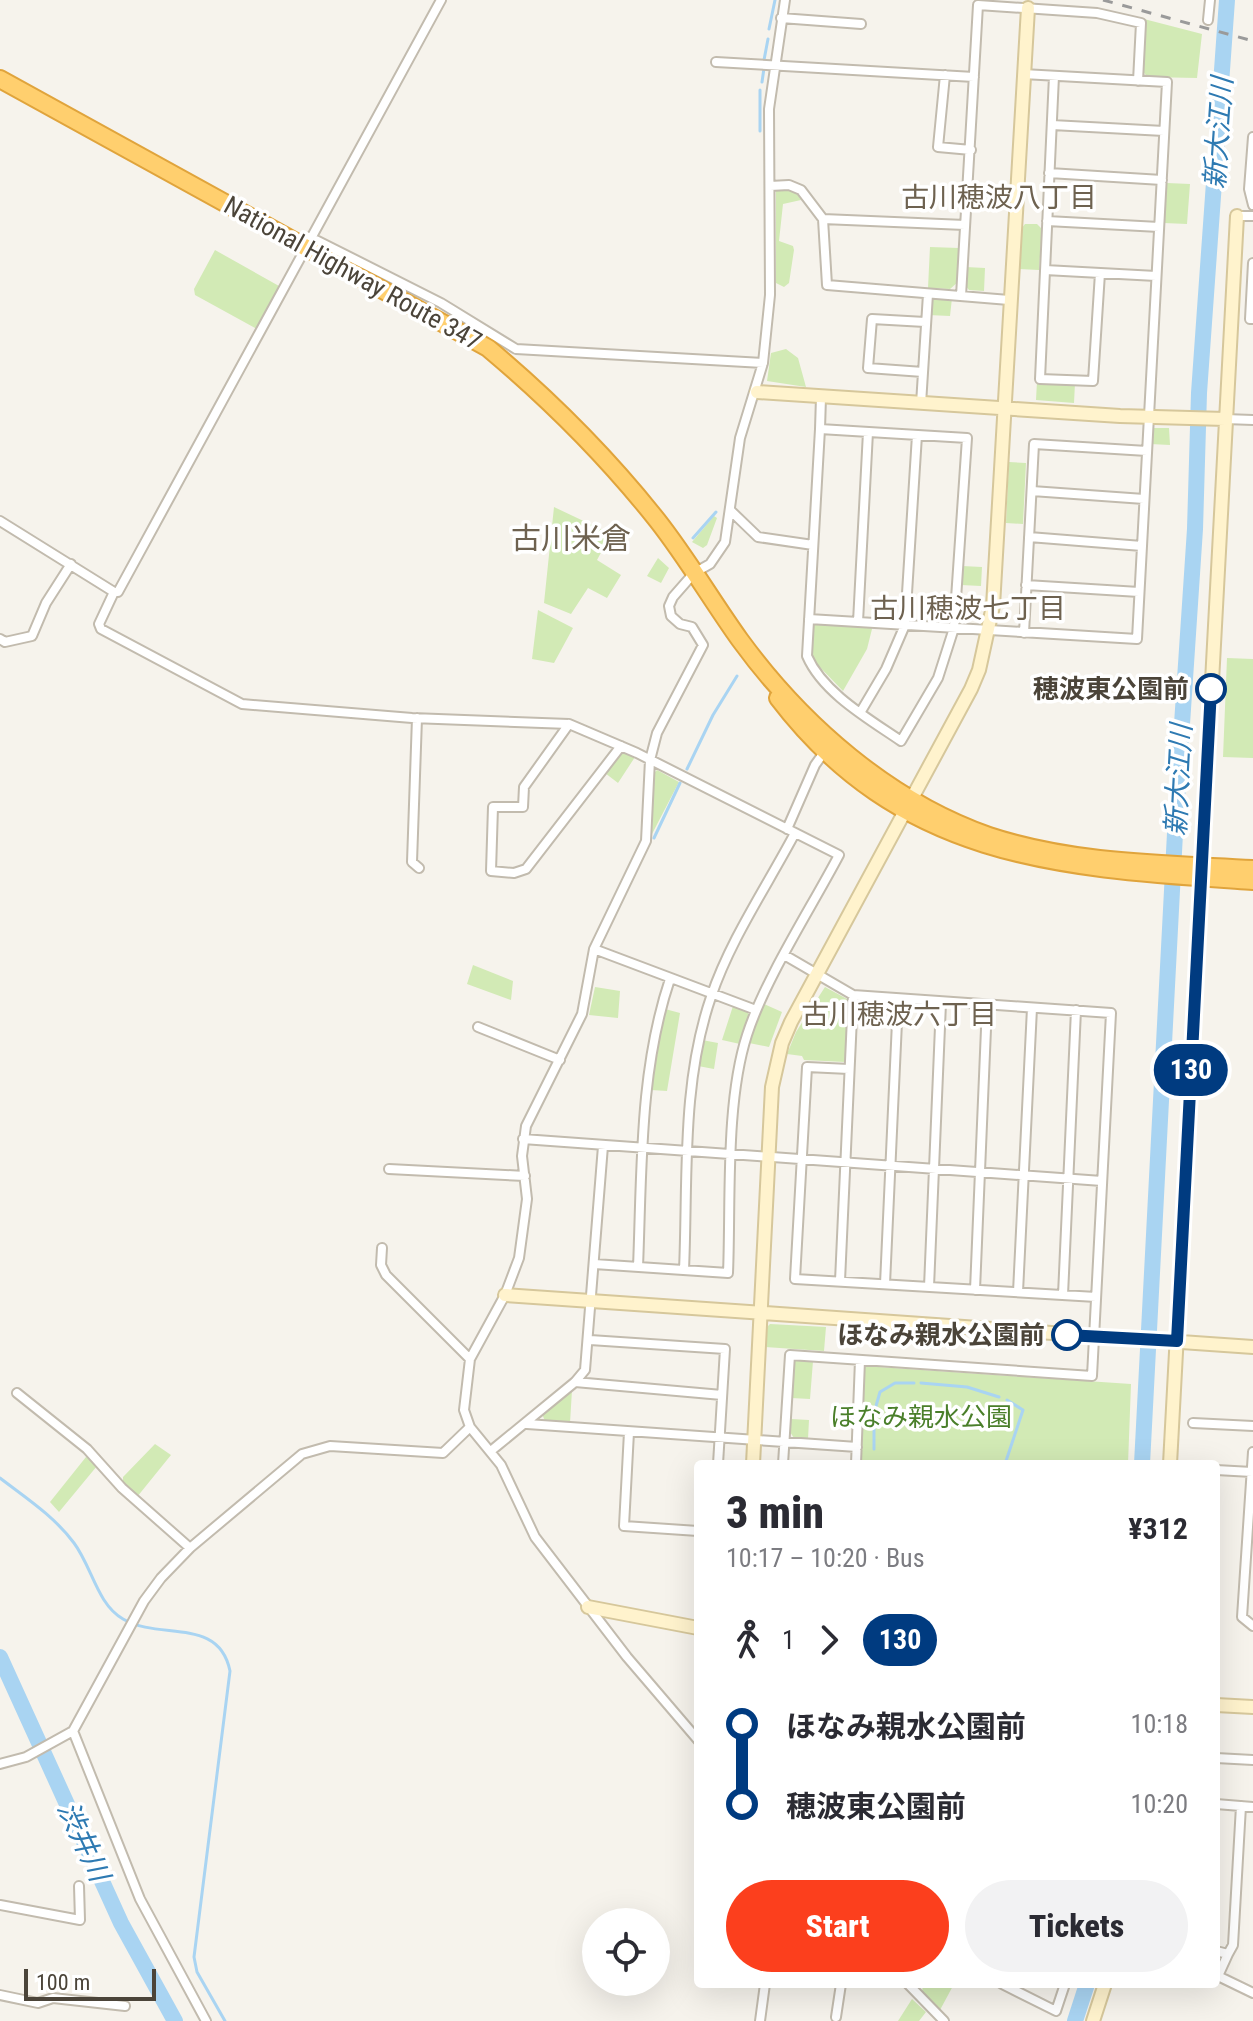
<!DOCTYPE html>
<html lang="en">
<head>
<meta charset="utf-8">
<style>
  :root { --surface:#fff; --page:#f2f2f3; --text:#2b2b33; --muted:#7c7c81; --accent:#fc3f1d }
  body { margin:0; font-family:"Roboto Condensed","Noto Sans JP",sans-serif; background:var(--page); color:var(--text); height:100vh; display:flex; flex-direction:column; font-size:30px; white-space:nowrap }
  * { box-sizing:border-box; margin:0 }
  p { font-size:26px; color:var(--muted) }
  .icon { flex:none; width:44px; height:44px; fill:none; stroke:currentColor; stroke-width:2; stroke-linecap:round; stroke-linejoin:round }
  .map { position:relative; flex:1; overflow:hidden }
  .drawer { position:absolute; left:694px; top:1460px; width:526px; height:528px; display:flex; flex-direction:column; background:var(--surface); border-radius:8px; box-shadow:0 8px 32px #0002 }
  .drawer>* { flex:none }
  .badge { padding:0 16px; border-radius:26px; font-size:28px; line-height:52px }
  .controls { position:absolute; left:582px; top:1908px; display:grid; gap:16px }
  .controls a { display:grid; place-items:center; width:88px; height:88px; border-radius:50%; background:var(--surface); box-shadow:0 8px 32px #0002; font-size:40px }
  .scale { position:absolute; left:24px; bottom:20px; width:132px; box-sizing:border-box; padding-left:8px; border:4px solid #4b4439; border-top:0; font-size:22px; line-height:28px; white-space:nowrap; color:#4b4439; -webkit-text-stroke:6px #fff; paint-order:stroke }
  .map>.badge { position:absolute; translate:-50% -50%; box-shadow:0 0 0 4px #fff }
  .legs { display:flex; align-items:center; gap:12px; height:88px; padding:0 32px; font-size:26px }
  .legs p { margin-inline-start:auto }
  .overview { display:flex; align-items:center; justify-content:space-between; height:136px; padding:0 32px }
  h1 { font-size:44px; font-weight:800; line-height:60px }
  .button { display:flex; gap:16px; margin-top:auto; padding:16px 32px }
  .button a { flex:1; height:92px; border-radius:48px; background:var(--accent); color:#fff; font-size:32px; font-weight:800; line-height:92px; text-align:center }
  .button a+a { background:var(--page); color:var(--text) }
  ul { padding:0 32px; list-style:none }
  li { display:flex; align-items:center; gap:28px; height:80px; font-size:30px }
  li i { display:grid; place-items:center; width:12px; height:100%; margin:0 10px; background:currentColor }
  li i::after { content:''; width:20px; height:20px; margin:-10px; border:6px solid; border-radius:50%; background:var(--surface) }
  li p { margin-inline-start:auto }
  li:first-child i { background:linear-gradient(#0000 50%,currentColor 0) }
  li:last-child i { background:linear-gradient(currentColor 50%,#0000 0) }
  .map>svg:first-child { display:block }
  .green { fill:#d2eab5 }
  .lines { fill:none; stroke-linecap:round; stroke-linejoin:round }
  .stream { stroke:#a9d4f2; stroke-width:3 }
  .river { stroke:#a9d4f2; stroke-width:16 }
  .street-casing { stroke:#c2bbae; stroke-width:12 }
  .secondary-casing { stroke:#d6c79b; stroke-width:16 }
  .highway-casing { stroke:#e0a43c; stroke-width:20 }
  .street { stroke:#fff; stroke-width:8 }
  .secondary { stroke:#fff3cd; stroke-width:12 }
  .highway { stroke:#ffcf6e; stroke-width:16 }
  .rail { stroke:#9a9a9a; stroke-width:3; stroke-dasharray:10 10; stroke-linecap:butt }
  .line-1-casing { stroke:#fff; stroke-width:18 }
  .line-1 { stroke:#003b80; stroke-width:12 }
  .stop-1-dot { fill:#fff; stroke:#003b80; stroke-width:4 }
  .labels { text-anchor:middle; stroke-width:7; stroke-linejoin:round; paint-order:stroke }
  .street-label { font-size:26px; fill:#4b4439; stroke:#fff }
  .stop-label { font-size:26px; font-weight:bold; fill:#4b4439; stroke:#fff; text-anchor:end }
  .park-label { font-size:26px; fill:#4a7f2a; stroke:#fff }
  .water-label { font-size:28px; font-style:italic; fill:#2e7ab2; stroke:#fff }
  .neighbourhood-label { font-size:28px; fill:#6e6250; stroke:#fff }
  .quarter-label { font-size:30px; fill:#6e6250; stroke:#fff }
</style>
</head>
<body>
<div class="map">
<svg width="1253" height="2021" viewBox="0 0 1253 2021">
  <rect width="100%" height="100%" fill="#f6f3ec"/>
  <path class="green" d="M 1144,19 L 1202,34 L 1197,78 L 1148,77 L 1142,71 Z
    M 1167,183 L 1190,184 L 1187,224 L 1164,223 Z
    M 776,189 L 796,192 L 801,200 L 783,204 L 779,241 L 793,246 L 794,250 L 789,283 L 784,287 L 776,283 Z
    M 1025,224 L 1037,224 L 1042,229 L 1039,270 L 1019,269 L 1022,228 Z
    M 930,247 L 959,248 L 958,282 L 950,289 L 928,288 Z
    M 215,250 L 279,286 L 257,329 L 195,295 L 194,289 Z
    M 966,267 L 985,268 L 984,291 L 969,290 L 965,285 Z
    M 934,296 L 952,298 L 950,316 L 928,315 L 930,299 Z
    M 786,349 L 798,358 L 806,387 L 767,381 L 771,353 Z
    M 1037,381 L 1075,383 L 1074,403 L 1036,400 Z
    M 1154,428 L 1169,428 L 1170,445 L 1150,444 L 1150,431 Z
    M 1009,462 L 1026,463 L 1023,524 L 1006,523 Z
    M 554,507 L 611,534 L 597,560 L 621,575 L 607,598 L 588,588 L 571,614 L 544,603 Z
    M 714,516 L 717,518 L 707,545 L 703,548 L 692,542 Z
    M 658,558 L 669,568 L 661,583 L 647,576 Z
    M 962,566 L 982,567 L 981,586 L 961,585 Z
    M 538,610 L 573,628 L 554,663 L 532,659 Z
    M 816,622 L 873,625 L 867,649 L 843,691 L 810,657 L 810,627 Z
    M 1227,658 L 1253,659 L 1253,758 L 1223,757 Z
    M 623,751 L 635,757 L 618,783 L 605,773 Z
    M 657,770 L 679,782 L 652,834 L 654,773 Z
    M 473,965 L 513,981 L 511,1000 L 467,984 Z
    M 595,987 L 620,991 L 618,1018 L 589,1015 Z
    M 825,987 L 849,1000 L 845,1062 L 804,1060 L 802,1056 L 787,1054 L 796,1032 Z
    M 764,1004 L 782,1012 L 769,1047 L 749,1043 Z
    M 733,1006 L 747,1011 L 750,1017 L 740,1044 L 722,1040 Z
    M 665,1009 L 680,1013 L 667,1091 L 651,1090 Z
    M 702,1040 L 718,1043 L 714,1069 L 698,1066 Z
    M 770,1324 L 826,1327 L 824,1351 L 765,1347 L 766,1328 Z
    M 798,1359 L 813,1361 L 810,1399 L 791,1398 L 793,1363 Z
    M 864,1366 L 1131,1384 L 1128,1464 L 859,1464 Z
    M 572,1390 L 570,1423 L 545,1421 L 542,1414 Z
    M 791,1419 L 809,1420 L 808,1439 L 794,1438 L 790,1432 Z
    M 155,1444 L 171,1455 L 137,1497 L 123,1485 L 123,1477 Z
    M 86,1457 L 93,1459 L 97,1466 L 59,1512 L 50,1502 Z
    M 923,1984 L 954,1984 L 940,2010 L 922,1993 Z
    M 912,1999 L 926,2012 L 919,2021 L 898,2021 Z"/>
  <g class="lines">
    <path class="stream" d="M 769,29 L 775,0
      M 764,60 L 768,39
      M 762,82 L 764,68
      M 760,131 L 760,90
      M 693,538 L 716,512
      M 687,769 L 713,715 L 737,676
      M 654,838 L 680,783
      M 921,1383 L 967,1387 L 999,1397
      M 874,1449 L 874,1413 L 880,1392 L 895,1383 L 914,1383
      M 1005,1464 L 1023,1410 L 1007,1400
      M 0,1478 C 26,1498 54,1516 74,1543 C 92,1567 97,1604 123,1619 C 160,1641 219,1616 230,1671 L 194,1957 L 197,1972 L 225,2021"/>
    <path class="river" d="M 1142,1464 L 1176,814 L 1195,529 L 1199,393 L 1227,0
      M 0,1657 L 121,1923 L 175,2021
      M 1075,2021 L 1087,1984"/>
    <g class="street-casing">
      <path id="street" d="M 781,18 L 861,24
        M 1208,20 L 1210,0
        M 716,62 L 974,77
        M 945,75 L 938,147 L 971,150
        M 1054,76 L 1040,379 L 1093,381 L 1100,273
        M 1052,125 L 1164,131
        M 1253,137 L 1249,189 L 1253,205
        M 1049,173 L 1162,180
        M 770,186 L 789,185 L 801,190 L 823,219 L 827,285 L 1009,300
        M 1237,216 L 1253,216
        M 823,219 L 965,225
        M 1047,221 L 1159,227
        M 310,237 L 441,303 L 516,349 L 763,363
        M 1253,263 L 1250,319 L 1253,319
        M 1045,270 L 1156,276
        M 961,296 L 978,5 L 1097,13 L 1141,23 L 1138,81
        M 923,372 L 868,368 L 872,319 L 925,322
        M 921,404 L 928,294
        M 1225,419 L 1253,420
        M 820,429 L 967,438 L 954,628 L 938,678 L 901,741 C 869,719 823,693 807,656 Z
        M 820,429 L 821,397
        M 1032,491 L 1144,499
        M 730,510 L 758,537 L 813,545
        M 0,521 L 114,592 L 99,624 L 101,629 L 242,704 L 412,718 L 569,724 L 637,753 L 839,855 C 810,910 765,979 747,1035 C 725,1103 731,1202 728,1273 L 594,1264
        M 1029,537 L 1142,546
        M 1026,585 L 1139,592
        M 114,592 L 118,592 L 441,0
        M 809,619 L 1137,639 L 1167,82 L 1023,74
        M 858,622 L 868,432
        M 1024,633 L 1034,444 L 1147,451
        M 0,639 L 5,642 L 32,636 L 46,603 L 71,564
        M 860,713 L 886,669 L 905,625 L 917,435
        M 417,718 L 412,862 L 419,868
        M 569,724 L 524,787 L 523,807 L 493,807 L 491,871 L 514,873 L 526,869 L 621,746
        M 787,829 L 815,765 L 825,751
        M 594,949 L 756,1010
        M 478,1027 L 560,1060
        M 849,1069 L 807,1067 L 795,1279 L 1096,1297
        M 523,1139 L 1102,1181
        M 389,1169 L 525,1176
        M 382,1248 L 381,1265 L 386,1275 L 470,1359
        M 638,1267 C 642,1171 639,1071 670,979
        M 684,1270 C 688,1180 681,1084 711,997 C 730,940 767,886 795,833
        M 840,1281 L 853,995
        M 885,1284 L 898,1000
        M 929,1287 L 941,1003
        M 975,1290 L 987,1005
        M 1018,1292 L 1032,1008
        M 1063,1295 L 1076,1010
        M 590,1340 L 725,1349 L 718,1464
        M 575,1382 L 722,1395
        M 17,1393 L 87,1449 L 122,1488 L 190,1548
        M 1193,1423 L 1253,1426
        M 527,1424 L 857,1447
        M 629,1432 L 624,1526 L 698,1531
        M 492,1450 L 575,1382 L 585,1370 L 603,1146
        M 1253,1452 L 1242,1617 L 1253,1626
        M 783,1464 L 790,1355 L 1092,1376 L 1111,1013 L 853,995 L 786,956
        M 856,1464 L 860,1360
        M 1216,1470 L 1252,1472
        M 73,1731 L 140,1899 L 206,2021
        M 698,1740 L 627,1657 L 535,1537 L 501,1465 L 470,1427 L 464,1410 L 470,1359 L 505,1295 L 519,1258 L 527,1199 L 522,1156 L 526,1126 L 582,1014 L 594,949 L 646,841 L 650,760 L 657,733 L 703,645 L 692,627 L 680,624 L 671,616 L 669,606 L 673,597 L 694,573 L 710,564 L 725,542 L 740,438 L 763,363 L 770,295 L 769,109 L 785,0
        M 1216,1758 L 1253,1760
        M 0,1764 L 26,1757 L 73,1731 L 144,1601 L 161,1578 L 190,1548 L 302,1454 L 330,1446 L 443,1453 L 470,1427
        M 1216,1804 L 1253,1807
        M 0,1905 L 80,1920 L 79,1886
        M 1216,1951 L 1228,1954 L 1233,1945 L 1241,1806
        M 1228,1954 L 1218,1976 L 1253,1993
        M 908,1984 L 944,2021
        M 1002,1984 L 1056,2011 L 1065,1984
        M 0,1995 L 38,2003 L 53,1998 L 125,2006
        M 836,2017 L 841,1984
        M 760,2021 L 765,1984"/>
    </g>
    <g class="secondary-casing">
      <path id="secondary" d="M 757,392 L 1120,416 L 1225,419
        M 505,1295 L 1253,1347
        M 753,1464 L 772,1087 L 782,1043 L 791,1022 L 971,689 L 979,670 L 993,606 L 1028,8
        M 1170,1464 L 1237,216
        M 588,1607 L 698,1628
        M 1216,1705 L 1253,1707
        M 1093,2021 L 1105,1984"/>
    </g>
    <g class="highway-casing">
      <path id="highway" d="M 0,79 L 488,348 C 550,400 607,457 657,520 C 687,558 712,601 740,640 C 802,725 889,801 989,836 C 1074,864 1165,864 1253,869
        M 778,698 C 903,862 1065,868 1253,881"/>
    </g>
    <use href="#street" class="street"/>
    <use href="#secondary" class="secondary"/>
    <use href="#highway" class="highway"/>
    <path class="rail" d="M 1103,0 L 1253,41"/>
  </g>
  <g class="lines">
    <g class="line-1-casing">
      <path id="line-1" d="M 1067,1335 L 1177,1341 L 1211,689"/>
    </g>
    <use href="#line-1" class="line-1"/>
  </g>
  <g class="stop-1-dot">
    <circle cx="1211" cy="689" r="14"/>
    <circle cx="1067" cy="1335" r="14"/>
  </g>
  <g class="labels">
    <g class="street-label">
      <text transform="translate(353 273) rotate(29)" y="9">National Highway Route 347</text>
    </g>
    <g class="stop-label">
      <text x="1189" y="698">穂波東公園前</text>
      <text x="1045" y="1344">ほなみ親水公園前</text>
    </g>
    <g class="park-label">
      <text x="921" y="1426">ほなみ親水公園</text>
    </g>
    <g class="water-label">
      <text transform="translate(1218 133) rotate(-86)" y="10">新大江川</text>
      <text transform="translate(1178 780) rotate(-87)" y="10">新大江川</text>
      <text transform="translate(84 1841) rotate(65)" y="10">渋井川</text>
    </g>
    <g class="neighbourhood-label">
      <text x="999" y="207">古川穂波八丁目</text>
      <text x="968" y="618">古川穂波七丁目</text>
      <text x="899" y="1024">古川穂波六丁目</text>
    </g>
    <g class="quarter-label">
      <text x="571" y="549">古川米倉</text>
    </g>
  </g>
</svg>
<div class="controls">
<a><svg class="icon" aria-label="locate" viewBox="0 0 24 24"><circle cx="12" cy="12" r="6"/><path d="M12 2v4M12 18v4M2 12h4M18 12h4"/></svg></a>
</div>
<div class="scale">100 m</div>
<b class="badge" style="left:1191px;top:1070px;background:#003b80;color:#fff">130</b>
<section class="drawer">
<div class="overview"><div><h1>3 min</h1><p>10:17 – 10:20 · Bus</p></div><b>¥312</b></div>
<div class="legs"><svg class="icon" aria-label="walk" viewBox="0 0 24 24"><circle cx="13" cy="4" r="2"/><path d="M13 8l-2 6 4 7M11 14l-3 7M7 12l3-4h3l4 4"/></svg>1<svg class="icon" aria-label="forward" viewBox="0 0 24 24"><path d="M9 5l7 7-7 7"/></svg><b class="badge" style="background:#003b80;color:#fff">130</b></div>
<ul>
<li><i style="color:#003b80"></i><b>ほなみ親水公園前</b><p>10:18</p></li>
<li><i style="color:#003b80"></i><b>穂波東公園前</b><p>10:20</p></li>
</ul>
<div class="button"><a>Start</a><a>Tickets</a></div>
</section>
</div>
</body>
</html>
